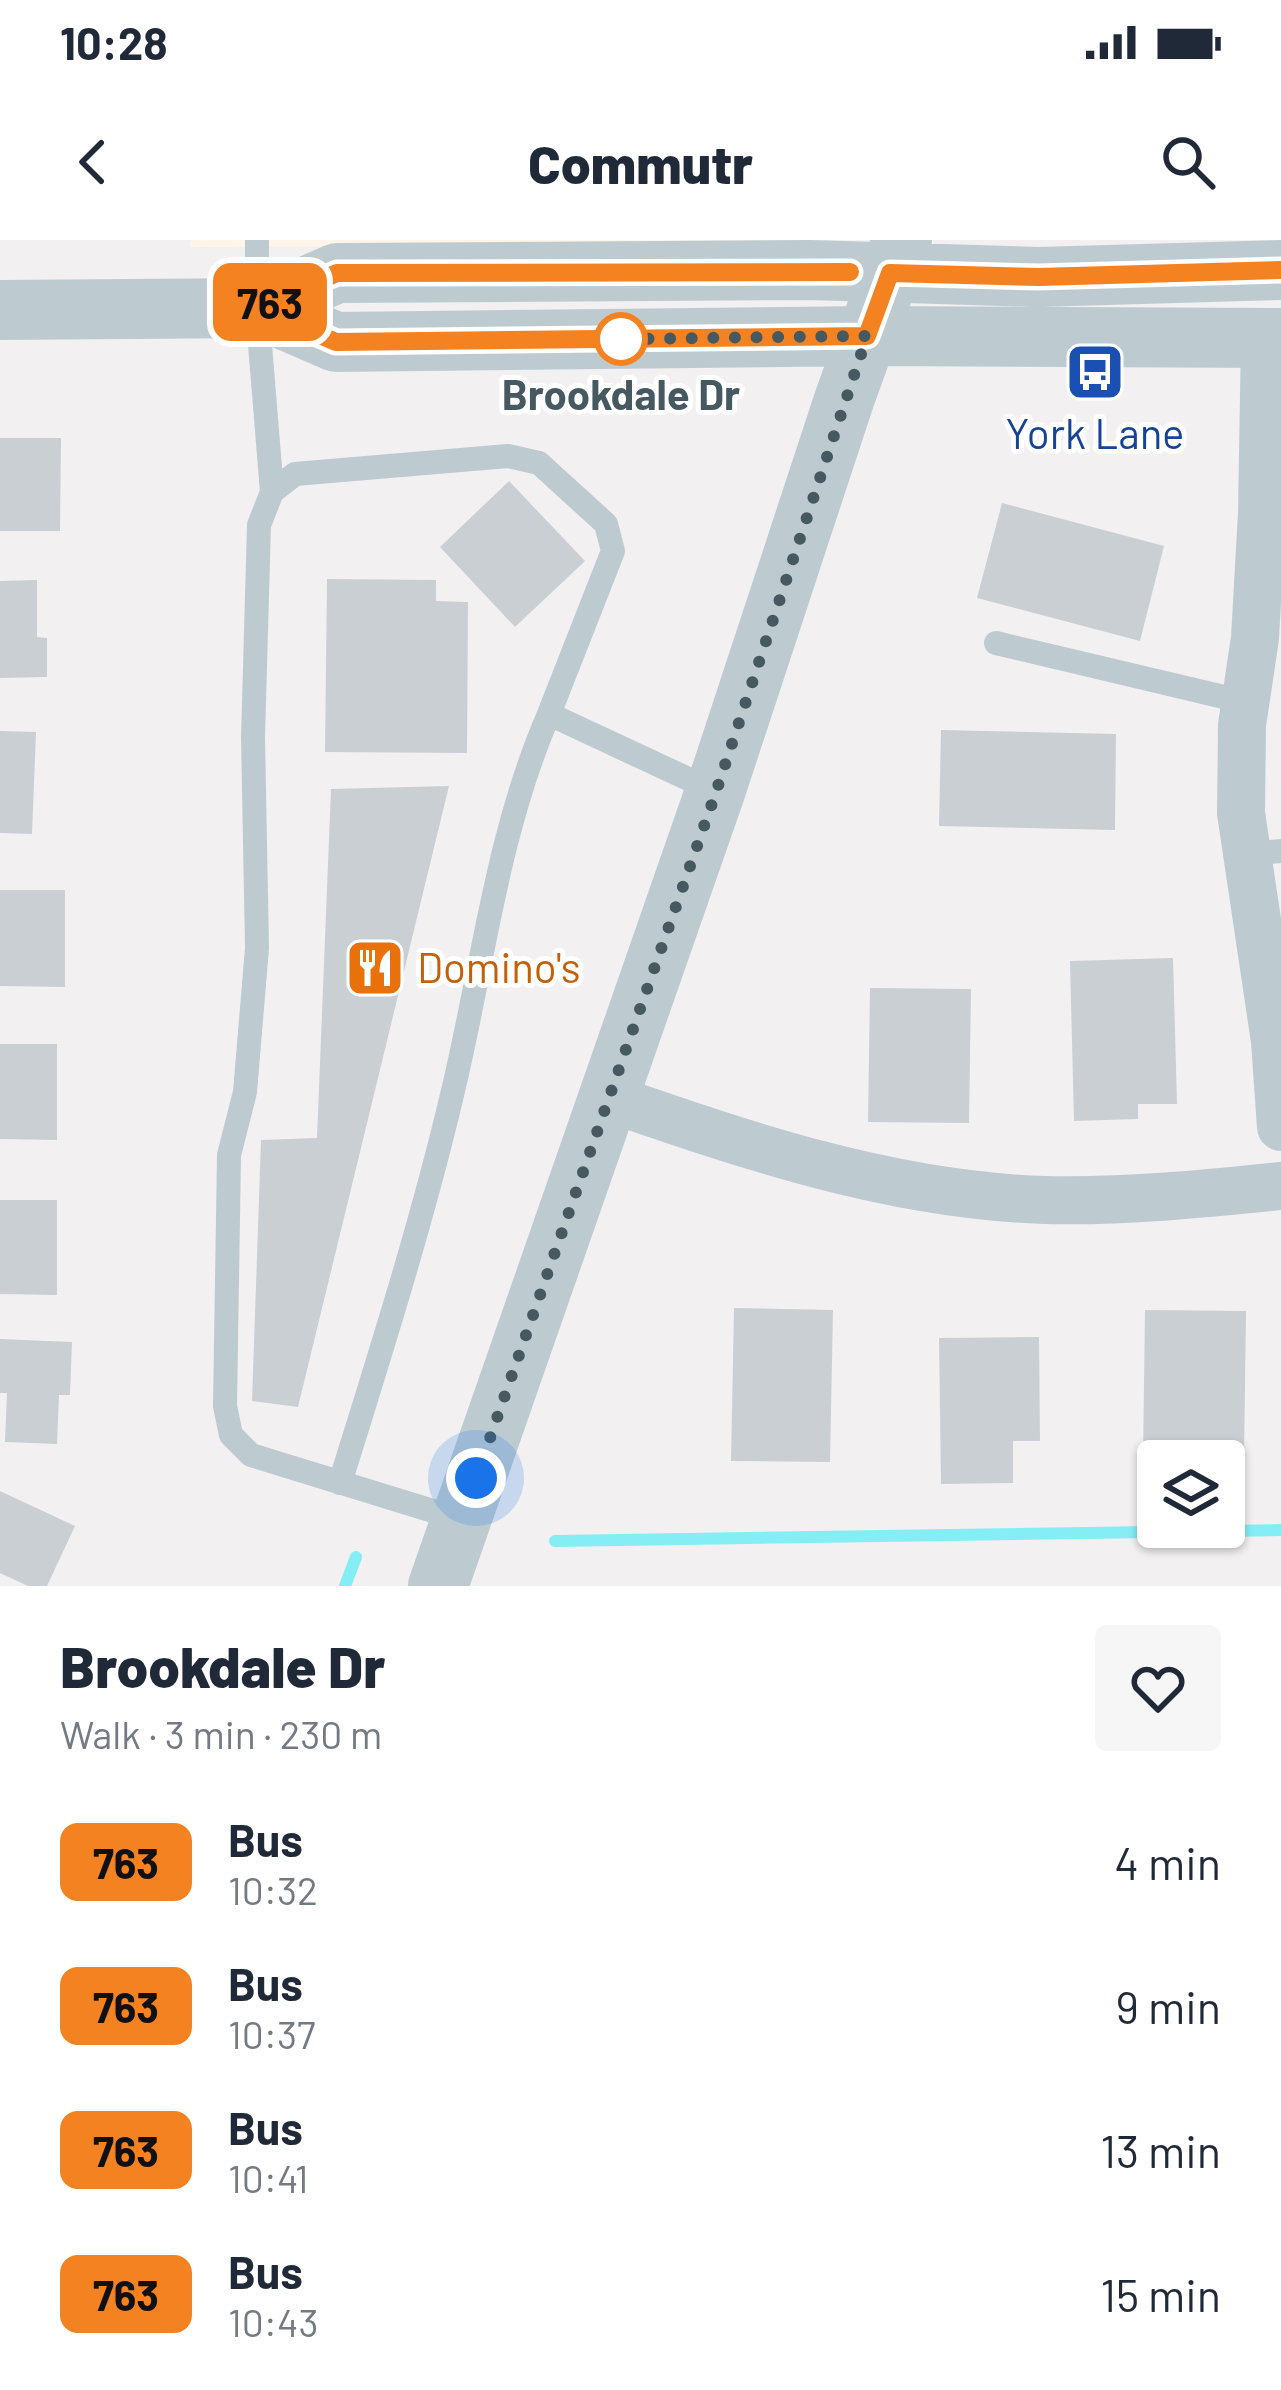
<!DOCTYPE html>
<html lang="en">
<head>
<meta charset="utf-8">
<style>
  :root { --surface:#fff; --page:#f6f6f7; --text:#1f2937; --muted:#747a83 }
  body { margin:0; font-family:Barlow,sans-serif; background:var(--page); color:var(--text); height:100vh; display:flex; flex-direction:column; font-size:45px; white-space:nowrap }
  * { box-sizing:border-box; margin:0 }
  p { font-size:39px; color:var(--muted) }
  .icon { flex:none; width:66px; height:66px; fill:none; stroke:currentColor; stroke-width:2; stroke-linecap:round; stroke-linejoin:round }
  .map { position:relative; height:1346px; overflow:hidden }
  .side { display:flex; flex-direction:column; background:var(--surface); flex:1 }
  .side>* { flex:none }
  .badge { padding:0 24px; border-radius:18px; font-size:42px; line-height:78px }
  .controls { position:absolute; left:1137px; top:1200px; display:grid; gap:24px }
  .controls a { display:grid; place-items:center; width:108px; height:108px; border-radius:12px; background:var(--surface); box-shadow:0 3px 9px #0004; font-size:60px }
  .you { position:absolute; width:60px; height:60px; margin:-30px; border:9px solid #fff; border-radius:50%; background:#1a73e8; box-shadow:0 0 0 18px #1a73e833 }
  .map>.badge { position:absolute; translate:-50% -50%; box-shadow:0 0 0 6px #fff }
  .round { display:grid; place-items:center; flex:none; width:126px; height:126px; border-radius:12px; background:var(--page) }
  .head { display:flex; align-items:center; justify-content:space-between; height:204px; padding:0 60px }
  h1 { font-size:57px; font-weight:800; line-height:90px }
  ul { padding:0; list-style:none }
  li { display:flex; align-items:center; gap:36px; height:144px; padding:0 60px }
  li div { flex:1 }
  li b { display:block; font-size:45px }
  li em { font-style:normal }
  li .badge { min-width:132px; font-weight:700; text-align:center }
  .status { display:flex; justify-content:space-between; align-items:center; height:84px; padding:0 60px; background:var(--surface); direction:ltr }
  .status svg { height:33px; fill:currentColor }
  header { display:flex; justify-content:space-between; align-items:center; height:156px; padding:0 60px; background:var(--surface); font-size:54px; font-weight:800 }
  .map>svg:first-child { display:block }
  .commercial { fill:#fef5ea }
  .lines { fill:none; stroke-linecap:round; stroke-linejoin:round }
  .stream { stroke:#85eef5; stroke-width:12 }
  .building { fill:#cacfd3 }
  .service { stroke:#bdcbd1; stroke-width:24 }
  .minor { stroke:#bdcbd1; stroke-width:48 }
  .tertiary { stroke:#bdcbd1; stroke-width:60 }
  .line-casing { stroke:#fff; stroke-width:27 }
  .line { stroke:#f58220; stroke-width:18 }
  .walk { stroke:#465860; stroke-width:12; stroke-dasharray:0 21.6 }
  .stop-dot { fill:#fff; stroke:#f58220; stroke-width:6 }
  .labels { text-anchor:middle; stroke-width:10; stroke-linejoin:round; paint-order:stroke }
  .stop-label { font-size:42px; font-weight:bold; fill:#465860; stroke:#fff }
  .transit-label { font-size:42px; fill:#164399; stroke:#fff }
  .food-label { font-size:42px; fill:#c56008; stroke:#fff; text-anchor:start }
</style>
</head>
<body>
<div class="status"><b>10:28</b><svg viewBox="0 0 49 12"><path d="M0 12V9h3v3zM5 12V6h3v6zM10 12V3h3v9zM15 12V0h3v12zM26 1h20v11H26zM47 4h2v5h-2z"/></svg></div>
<header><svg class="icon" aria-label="back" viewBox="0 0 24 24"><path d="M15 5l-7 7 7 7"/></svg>Commutr<svg class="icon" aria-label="search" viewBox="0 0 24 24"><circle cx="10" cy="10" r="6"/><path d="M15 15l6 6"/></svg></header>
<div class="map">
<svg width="1281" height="1346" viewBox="0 0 1281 1346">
  <rect width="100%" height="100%" fill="#f3f0f1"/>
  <path class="commercial" d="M 191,0 L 805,0 L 796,4 L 190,7 Z"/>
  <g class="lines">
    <path class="stream" d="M 555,1301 L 1281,1290
      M 345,1346 L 356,1317"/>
  </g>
  <path class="building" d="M 0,198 L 61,198 L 60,291 L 0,291 Z
    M 509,241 L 585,321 L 515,387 L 440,307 Z
    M 1002,263 L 1164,306 L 1140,401 L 977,358 Z
    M 327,339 L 436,340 L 436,361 L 468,362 L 467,513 L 325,512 Z
    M 37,340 L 37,397 L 47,398 L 47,437 L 0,438 L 0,341 Z
    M 941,490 L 1116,494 L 1115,590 L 939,586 Z
    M 0,491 L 36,492 L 32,594 L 0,593 Z
    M 449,546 L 298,1167 L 252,1161 L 261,900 L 317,898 L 331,549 Z
    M 0,650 L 65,650 L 65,747 L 0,746 Z
    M 1173,718 L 1177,864 L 1138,864 L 1138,879 L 1074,881 L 1070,721 Z
    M 870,748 L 971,749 L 969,883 L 868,882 Z
    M 0,804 L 57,804 L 57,900 L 0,899 Z
    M 0,960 L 57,960 L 57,1055 L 0,1054 Z
    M 734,1068 L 833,1070 L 830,1222 L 731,1221 Z
    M 1145,1070 L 1246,1071 L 1244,1220 L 1143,1219 Z
    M 1039,1097 L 1040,1201 L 1013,1201 L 1013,1243 L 941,1244 L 939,1098 Z
    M 0,1099 L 72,1102 L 70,1155 L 59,1155 L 57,1204 L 5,1202 L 7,1153 L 0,1153 Z
    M 0,1251 L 75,1286 L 47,1346 L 28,1346 L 0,1333 Z"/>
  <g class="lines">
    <path class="service" d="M 257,0 L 257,68 L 272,252
      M 996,403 L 1245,462
      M 1245,614 L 1281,611
      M 340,1243 C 380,1114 421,986 452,855 C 483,727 496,596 549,474
      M 459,1279 L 251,1215 L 231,1195 L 225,1166 L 229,915 L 245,852 L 257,708 L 253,497 L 259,285 L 272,252 L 295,234 L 508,216 L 539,223 L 606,284 L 613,311 L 549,474 L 714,551"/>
    <path class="minor" d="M 1265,97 L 1262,273 L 1255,398 L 1242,485 L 1241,573 L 1275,801 L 1281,887
      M 609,858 C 750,907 893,955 1044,960 C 1123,962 1202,954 1281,946"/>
    <path class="tertiary" d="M 257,68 L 336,102 L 867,96 L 1281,98
      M 0,70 L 257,68 L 337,33 L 810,30 L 1038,37 L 1281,30
      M 438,1346 L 715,552 L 845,157 L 902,0"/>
  </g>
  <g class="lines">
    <g class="line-casing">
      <path id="line" d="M 850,32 L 337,33 L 257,68 L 336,102 L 867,96 L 890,33 L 1039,37 L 1281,30"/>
    </g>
    <use href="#line" class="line"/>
    <path class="walk" d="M 476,1238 L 716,552 L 867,96 L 621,99"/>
  </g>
  <defs>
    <g id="bus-square" transform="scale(3)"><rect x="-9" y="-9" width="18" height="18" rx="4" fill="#1a4fb4" stroke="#fff"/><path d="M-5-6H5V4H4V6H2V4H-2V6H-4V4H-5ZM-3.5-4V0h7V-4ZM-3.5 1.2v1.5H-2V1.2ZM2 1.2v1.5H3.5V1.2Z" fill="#fff"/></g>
    <g id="restaurant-square" transform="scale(3)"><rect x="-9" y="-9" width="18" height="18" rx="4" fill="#e8710a" stroke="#fff"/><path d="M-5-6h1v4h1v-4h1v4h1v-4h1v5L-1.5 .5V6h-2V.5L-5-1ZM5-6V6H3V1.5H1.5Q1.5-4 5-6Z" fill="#fff"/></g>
  </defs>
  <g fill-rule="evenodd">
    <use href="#bus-square" x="1095" y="132"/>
    <use href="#restaurant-square" x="375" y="728"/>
  </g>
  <circle class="stop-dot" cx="621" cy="99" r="24"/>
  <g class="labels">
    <g class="stop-label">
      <text x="621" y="170">Brookdale Dr</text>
    </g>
    <g class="transit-label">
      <text x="1095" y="209">York Lane</text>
    </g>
    <g class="food-label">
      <text x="417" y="743">Domino's</text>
    </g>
  </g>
</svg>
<div class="controls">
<a><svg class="icon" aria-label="layers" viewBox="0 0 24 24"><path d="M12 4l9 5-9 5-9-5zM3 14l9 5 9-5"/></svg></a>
</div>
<div class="you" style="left:476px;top:1238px"></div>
<b class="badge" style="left:270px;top:62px;background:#f58220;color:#111">763</b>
</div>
<section class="side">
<div class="head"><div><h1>Brookdale Dr</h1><p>Walk · 3 min · 230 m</p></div><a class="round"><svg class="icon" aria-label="heart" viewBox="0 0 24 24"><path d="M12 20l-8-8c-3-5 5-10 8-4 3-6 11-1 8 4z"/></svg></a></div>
<ul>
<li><span class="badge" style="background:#f58220;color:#111">763</span><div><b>Bus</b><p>10:32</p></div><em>4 min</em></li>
<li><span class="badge" style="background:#f58220;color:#111">763</span><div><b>Bus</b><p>10:37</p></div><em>9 min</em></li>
<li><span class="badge" style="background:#f58220;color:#111">763</span><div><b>Bus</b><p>10:41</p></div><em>13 min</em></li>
<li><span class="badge" style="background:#f58220;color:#111">763</span><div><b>Bus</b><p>10:43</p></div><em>15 min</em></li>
</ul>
</section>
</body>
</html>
